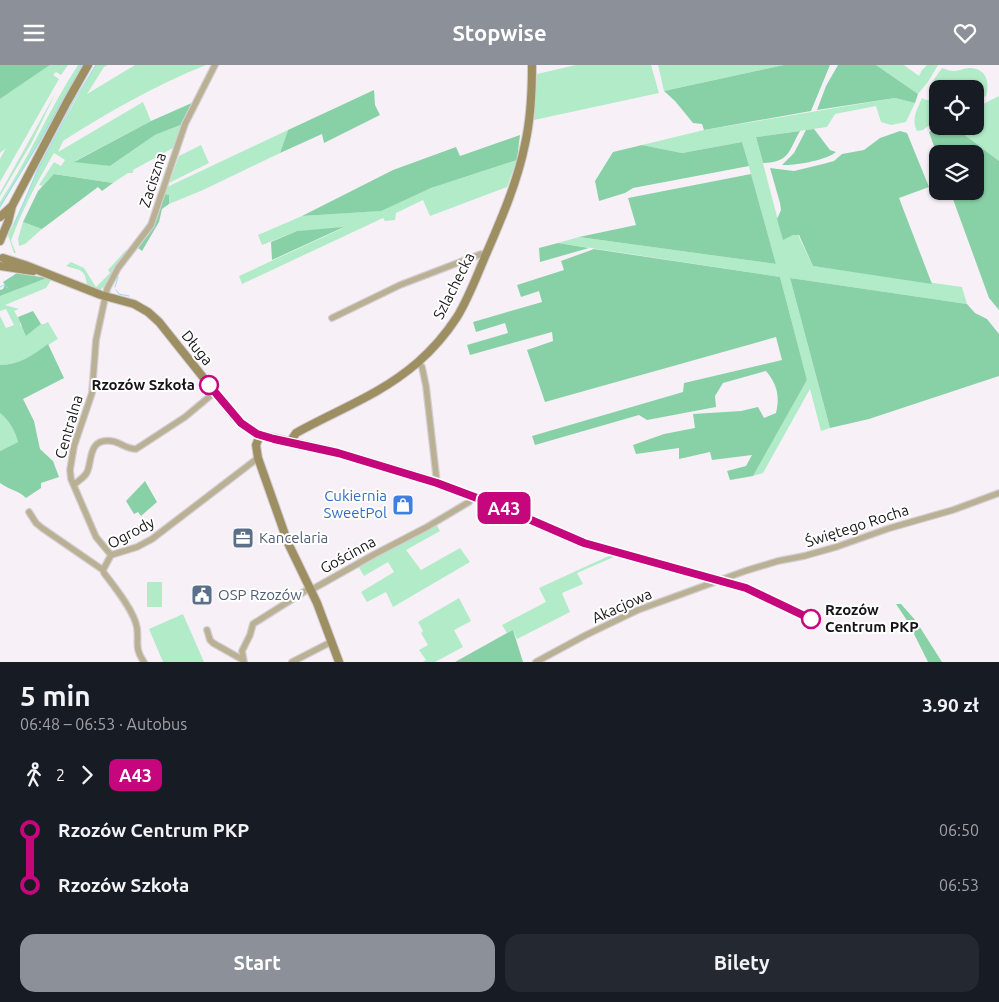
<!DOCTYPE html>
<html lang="pl">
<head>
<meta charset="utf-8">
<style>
  :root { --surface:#171b24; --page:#242831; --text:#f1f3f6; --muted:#9ea1a6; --accent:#8c9099 }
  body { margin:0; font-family:Ubuntu,sans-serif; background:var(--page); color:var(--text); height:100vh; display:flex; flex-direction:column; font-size:19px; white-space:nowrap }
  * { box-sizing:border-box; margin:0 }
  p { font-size:16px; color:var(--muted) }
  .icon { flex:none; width:28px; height:28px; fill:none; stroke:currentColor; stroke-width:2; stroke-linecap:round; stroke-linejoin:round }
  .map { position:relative; height:597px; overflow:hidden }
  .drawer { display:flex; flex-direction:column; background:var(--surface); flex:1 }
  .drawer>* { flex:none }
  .badge { padding:0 10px; border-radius:8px; font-size:18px; line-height:32px }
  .buttons { position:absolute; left:929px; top:15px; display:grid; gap:10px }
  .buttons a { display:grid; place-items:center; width:55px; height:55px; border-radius:10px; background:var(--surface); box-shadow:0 1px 4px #0004; font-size:25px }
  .map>.badge { position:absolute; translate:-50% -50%; box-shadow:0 0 0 2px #fff }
  .legs { display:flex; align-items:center; gap:8px; height:55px; padding:0 20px; font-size:16px }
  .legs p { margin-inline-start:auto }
  .head { display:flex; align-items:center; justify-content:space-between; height:85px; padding:0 20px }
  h1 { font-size:28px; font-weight:600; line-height:38px }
  .action { display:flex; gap:10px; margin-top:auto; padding:10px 20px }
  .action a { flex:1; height:58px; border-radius:15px; background:var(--accent); color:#fff; font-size:20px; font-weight:600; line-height:58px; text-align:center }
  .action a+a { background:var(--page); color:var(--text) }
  ul { padding:0 20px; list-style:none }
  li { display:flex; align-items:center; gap:18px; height:55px; font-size:19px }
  li i { display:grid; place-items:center; width:8px; height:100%; margin:0 6px; background:currentColor }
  li i::after { content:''; width:12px; height:12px; margin:-6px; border:4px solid; border-radius:50%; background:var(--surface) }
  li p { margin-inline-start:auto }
  li:first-child i { background:linear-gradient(#0000 50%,currentColor 0) }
  li:last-child i { background:linear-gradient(currentColor 50%,#0000 0) }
  header { display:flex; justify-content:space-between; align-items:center; height:65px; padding:0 20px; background:var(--accent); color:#fff; font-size:22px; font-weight:600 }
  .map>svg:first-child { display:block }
  .green { fill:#b1ebc8 }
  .forest { fill:#88d1a7 }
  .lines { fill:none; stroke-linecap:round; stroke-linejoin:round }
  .stream { stroke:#9cdcf8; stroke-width:1 }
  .street-casing { stroke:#d3ced3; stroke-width:8 }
  .secondary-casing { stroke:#d3ced3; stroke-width:10 }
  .street { stroke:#bab093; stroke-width:5.5 }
  .secondary { stroke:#9e8f63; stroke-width:8 }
  .line-1-casing { stroke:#fff; stroke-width:11 }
  .line-1 { stroke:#c5067d; stroke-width:8 }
  .stop-1-dot { fill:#fff; stroke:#c5067d; stroke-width:2.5 }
  .labels { text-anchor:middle; stroke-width:4; stroke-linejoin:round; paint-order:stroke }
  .street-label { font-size:15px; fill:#161416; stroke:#fff }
  .stop-label { font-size:15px; font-weight:bold; fill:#161416; stroke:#fff; text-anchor:end }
  .shop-label { font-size:15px; fill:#366cbe; stroke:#fff; text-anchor:end }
  .service-label { font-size:15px; fill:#4e5e75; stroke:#fff; text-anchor:start }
</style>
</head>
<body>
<header><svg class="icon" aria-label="menu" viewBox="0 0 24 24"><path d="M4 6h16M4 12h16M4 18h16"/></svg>Stopwise<svg class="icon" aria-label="heart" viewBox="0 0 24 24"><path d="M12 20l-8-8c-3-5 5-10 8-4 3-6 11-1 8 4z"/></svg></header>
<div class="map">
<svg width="999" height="597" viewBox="0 0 999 597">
  <rect width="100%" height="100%" fill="#f7f1f7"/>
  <path class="green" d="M 50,0 L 68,0 L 61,10 L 56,7 L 53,10 L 59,14 L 0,117 L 0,94 L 6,83 L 0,88 L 0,34 Z
    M 78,0 L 82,0 L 40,77 L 0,143 L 0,137 C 29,93 49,44 78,0 Z
    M 95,0 L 108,0 L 104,2 L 87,29 L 135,0 L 206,0 C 156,20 108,47 63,76 L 58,87 L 143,37 L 151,56 L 75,96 L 110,101 L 155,70 L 183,59 L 173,83 L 133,105 L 133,108 L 128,108 L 113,118 L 55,109 L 42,121 L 39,120 L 54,97 L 61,101 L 65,95 L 54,88 C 37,117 22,145 11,176 L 16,188 L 14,188 L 8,170 L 25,134 L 38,103 Z
    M 576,0 L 651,0 L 659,28 L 534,55 L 537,9 Z
    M 658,0 L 784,0 L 664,26 Z
    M 876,0 L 904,0 L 919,11 L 922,5 L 927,0 L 938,0 L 928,17 L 918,29 Z
    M 942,3 C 946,4 950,6 954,6 C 959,6 964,3 969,3 C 987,3 990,18 986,31 L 975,37 L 975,24 L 938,24 L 932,17 Z
    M 56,27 L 32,77 L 0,131 L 0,128 Z
    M 937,31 L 937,54 L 923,65 L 917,66 C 911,54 917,45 922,33 L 926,35 L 933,35 Z
    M 999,31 L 999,96 L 953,61 L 975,61 L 975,43 Z
    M 895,33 L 915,38 L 906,57 L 891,60 L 881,57 L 876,41 L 835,49 L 827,62 L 756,72 L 783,174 L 793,170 L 798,170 L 813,201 L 962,222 L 967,239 L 790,213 L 830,363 L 821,366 L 810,324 L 763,408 L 753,411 L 807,315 L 780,212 L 558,178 L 579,172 L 776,199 L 742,77 L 682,88 L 642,80 L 704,65 Z
    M 288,65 L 280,88 L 203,125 L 169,139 L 169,130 L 165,129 L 167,122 Z
    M 201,80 L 209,98 L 169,118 L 179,91 Z
    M 517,95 L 507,122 L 430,151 L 423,135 L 396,148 L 395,155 L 385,156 L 383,153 L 242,219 L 239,211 L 343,163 L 297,166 L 262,180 L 258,170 L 302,151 L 379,146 L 431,123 Z
    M 23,157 L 42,164 L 25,179 L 19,181 L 18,174 Z
    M 126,185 L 128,187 L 110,213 L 109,213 L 104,222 L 100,225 L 87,220 C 85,202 79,206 66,201 L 71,197 L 84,203 L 96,222 L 110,208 L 108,205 Z
    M 47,213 L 51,215 L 46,223 L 5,240 L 19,244 L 14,246 L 20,256 L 20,260 L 31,267 L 41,259 L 44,259 L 48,257 L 58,274 C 39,285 23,300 0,300 L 0,251 L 6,263 L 14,260 L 6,244 L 0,246 L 0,231 Z
    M 0,348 C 9,355 15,366 18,377 L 0,386 Z
    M 436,459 L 440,466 L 406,485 L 421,505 L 460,483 L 470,497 L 393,542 L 386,527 L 367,537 L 361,527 L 394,507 L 388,497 L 364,511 L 358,501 Z
    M 611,490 L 616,491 L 577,508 L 583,519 L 562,528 L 570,547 L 517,574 L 513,565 L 507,568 L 502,560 L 546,537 L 539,523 Z
    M 147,517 L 162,517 L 162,542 L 147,542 Z
    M 459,533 L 471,556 L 454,565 L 463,582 L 435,597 L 423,597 L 426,595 L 419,585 L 428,580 L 421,568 L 423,566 L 418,557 Z
    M 183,549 L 204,597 L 163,597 L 149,564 Z"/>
  <path class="forest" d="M 0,0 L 50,0 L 0,34 Z
    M 784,0 L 830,0 L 811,46 L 704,65 L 702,59 L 693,58 L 675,36 L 664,26 Z
    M 838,0 L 876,0 L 918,29 L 915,38 L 895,33 L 817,45 L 826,21 Z
    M 374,25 L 375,40 L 380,50 L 324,78 L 322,69 L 280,88 L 288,65 Z
    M 194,37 L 183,59 L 155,70 L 110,101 L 74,97 L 151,56 Z
    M 940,61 L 953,61 L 999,96 L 999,245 L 989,233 L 950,126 L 975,126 L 975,89 L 938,89 L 937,90 L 929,67 Z
    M 814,64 L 830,85 L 836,87 C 827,95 794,101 782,100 L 794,88 L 806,65 Z
    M 800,66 C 788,87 790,97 763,98 L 756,72 Z
    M 900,66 L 907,68 L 929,122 L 899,133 L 932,219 L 813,201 L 799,170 L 793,170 L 783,175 L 777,154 L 781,145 L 780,138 L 770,103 L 794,106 L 823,99 L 834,96 L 842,89 L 864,85 L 880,73 Z
    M 520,70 L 517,95 L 431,123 L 381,146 L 302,151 L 393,105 L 456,82 L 460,91 Z
    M 742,77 L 749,101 L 633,123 L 625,128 L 599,136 L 595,116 L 613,87 L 642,80 L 682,88 Z
    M 54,109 L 113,118 L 102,126 L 98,122 L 42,164 L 23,157 L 38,126 Z
    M 751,109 L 776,199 L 579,172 L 636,160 L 628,133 Z
    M 165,129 L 169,130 L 169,139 L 162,144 L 159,157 L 142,186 L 138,183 L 151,163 Z
    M 344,162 L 272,195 L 271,177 L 297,166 Z
    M 558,178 L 589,183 L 540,197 L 539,183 Z
    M 594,184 L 780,212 L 807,315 L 753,411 L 730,415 L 727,406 L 746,401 L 752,390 L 712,395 L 710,387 L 679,394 L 679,383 L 636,389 L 633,380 L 664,369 L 695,363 L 693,349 L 741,346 L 758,342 L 764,353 L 776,348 C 780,331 777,319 766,306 L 723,318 L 715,331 L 716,342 L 647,355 L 639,350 L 535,380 L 532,371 L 683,327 L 684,318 L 782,295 L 776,272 L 545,337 L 527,285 L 553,276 L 552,267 L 470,290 L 467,280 L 508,268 L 505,258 L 476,267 L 473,257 L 542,237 L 539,226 L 521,232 L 517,220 L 564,205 L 561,196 Z
    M 17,208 L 47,213 L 0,231 L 0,225 L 3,224 L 5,220 L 3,217 Z
    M 790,213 L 967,239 L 975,248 L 987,254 L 999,269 L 999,311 L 869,354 L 830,363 Z
    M 33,246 L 41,259 L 26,271 L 18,252 Z
    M 48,279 L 64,313 L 23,334 L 34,356 L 40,384 L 53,396 L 59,412 L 41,418 L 41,423 L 26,433 C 20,426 9,425 0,418 L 0,386 L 18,377 C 15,366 9,355 0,348 L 0,300 C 19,300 33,290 48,279 Z
    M 145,416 L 157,437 L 141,451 L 138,447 L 134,449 L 126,436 Z
    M 896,539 L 901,539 L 916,556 L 942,597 L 928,597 L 908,557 Z
    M 513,565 L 523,597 L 455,597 L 507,568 Z"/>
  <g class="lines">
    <path class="stream" d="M 0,142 L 39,77 L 82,0
      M 14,160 L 38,104 L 75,34 L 96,0
      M 0,222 L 4,220 L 8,223
      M 115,222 L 118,212
      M 116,225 L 119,229 L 129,231"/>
    <g class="street-casing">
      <path id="street" d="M 332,253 L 400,220 L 481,189 L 485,190
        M 418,297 L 422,302 L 426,321 L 437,418
        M 74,420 C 78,416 83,413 86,409 C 93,400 86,373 111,376 C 120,377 126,384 136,384 L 185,352 L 215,327
        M 29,447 L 36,458 L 42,463 L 103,505
        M 111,490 L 96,472 L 71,414 L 70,405 L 74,381 L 92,328 L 96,275 L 107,224 L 118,203 L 151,160 L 185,59 L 215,0
        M 311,525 L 375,489 L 427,462 L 469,437 L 473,431
        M 207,565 L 210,575 L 213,578 L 243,595
        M 144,597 C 134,583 139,578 137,563 C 135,547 114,521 104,508 L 103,505 L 111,490 L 137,482 L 152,474 L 258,393
        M 244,597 L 242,586 L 250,570 L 253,559 L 310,523
        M 292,597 L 331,577
        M 536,597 L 586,570 L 638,545 L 745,506 L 778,496 L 804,491 L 836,482 L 890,463 L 953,445 L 999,428"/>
    </g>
    <g class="secondary-casing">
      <path id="secondary" d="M 0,152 L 12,141
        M 0,176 L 8,157 L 12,141 L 67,37 L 88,0
        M 3,193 L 25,200 L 101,230 L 134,239 L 148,247 L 159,257 L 230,346 L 241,358 L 257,369 L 339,388 L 423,413 L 501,442 L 584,478 L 722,516
        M 0,201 L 33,206
        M 260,370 L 256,380 L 258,393 L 288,478 L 317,538 L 339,597
        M 290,377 L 296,368 C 337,345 380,330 417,298 C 432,285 446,269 457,252 C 468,234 476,213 484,194 C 500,157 517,119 525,79 C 531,53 532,27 532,0"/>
    </g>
    <use href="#street" class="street"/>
    <use href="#secondary" class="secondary"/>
  </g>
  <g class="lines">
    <g class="line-1-casing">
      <path id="line-1" d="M 209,320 L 241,358 L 257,369 L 274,374 L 338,388 L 437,418 L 501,442 L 584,478 L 746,523 L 811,554"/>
    </g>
    <use href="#line-1" class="line-1"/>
  </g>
  <defs>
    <g id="shop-square" transform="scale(1.125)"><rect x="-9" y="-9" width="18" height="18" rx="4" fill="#3f7fe0" stroke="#fff"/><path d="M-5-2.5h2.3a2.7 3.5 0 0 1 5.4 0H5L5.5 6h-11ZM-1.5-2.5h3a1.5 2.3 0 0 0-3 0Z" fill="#fff"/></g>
    <g id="office-square" transform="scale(1.125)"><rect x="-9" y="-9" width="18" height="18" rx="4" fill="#5c6f8a" stroke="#fff"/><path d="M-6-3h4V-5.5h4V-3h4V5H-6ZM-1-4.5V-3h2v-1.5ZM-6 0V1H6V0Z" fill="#fff"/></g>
    <g id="civic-square" transform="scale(1.125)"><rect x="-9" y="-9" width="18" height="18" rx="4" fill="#5c6f8a" stroke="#fff"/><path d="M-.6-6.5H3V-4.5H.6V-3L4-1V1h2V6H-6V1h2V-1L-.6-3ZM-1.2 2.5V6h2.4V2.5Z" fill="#fff"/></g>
  </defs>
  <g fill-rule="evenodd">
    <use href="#shop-square" x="403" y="440"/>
    <use href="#office-square" x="243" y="473"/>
    <use href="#civic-square" x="202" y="530"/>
  </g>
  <g class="stop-1-dot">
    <circle cx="209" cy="320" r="9"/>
    <circle cx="811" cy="554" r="9"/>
  </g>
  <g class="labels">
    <g class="street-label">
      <text transform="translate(153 115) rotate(-72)" y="5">Zaciszna</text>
      <text transform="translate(454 221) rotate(-63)" y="5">Szlachecka</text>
      <text transform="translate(197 283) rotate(51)" y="5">Długa</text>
      <text transform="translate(69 362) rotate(-74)" y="5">Centralna</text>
      <text transform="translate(857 461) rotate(-18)" y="5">Świętego Rocha</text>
      <text transform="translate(131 468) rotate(-28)" y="5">Ogrody</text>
      <text transform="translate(348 490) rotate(-29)" y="5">Gościnna</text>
      <text transform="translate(622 541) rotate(-24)" y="5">Akacjowa</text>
    </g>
    <g class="stop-label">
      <text x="195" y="325">Rzozów Szkoła</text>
      <text x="825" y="550" text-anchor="start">Rzozów<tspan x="825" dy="17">Centrum PKP</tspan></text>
    </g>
    <g class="shop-label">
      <text x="387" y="436">Cukiernia<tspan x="387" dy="17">SweetPol</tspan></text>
    </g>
    <g class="service-label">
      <text x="259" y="478">Kancelaria</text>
      <text x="218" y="535">OSP Rzozów</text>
    </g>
  </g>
</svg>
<div class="buttons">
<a><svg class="icon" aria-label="locate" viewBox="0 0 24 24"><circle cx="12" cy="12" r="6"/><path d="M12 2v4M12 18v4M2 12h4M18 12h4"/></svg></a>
<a><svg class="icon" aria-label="layers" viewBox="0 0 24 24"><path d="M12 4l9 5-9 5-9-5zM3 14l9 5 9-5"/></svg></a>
</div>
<b class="badge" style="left:504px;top:443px;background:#c5067d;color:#fff">A43</b>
</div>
<section class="drawer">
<div class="head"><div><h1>5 min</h1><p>06:48 – 06:53 · Autobus</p></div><b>3.90 zł</b></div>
<div class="legs"><svg class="icon" aria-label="walk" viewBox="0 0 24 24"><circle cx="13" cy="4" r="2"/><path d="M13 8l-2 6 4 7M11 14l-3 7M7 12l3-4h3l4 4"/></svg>2<svg class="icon" aria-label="forward" viewBox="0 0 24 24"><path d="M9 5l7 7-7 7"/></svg><b class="badge" style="background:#c5067d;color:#fff">A43</b></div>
<ul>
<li><i style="color:#c5067d"></i><b>Rzozów Centrum PKP</b><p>06:50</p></li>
<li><i style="color:#c5067d"></i><b>Rzozów Szkoła</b><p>06:53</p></li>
</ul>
<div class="action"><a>Start</a><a>Bilety</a></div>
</section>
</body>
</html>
